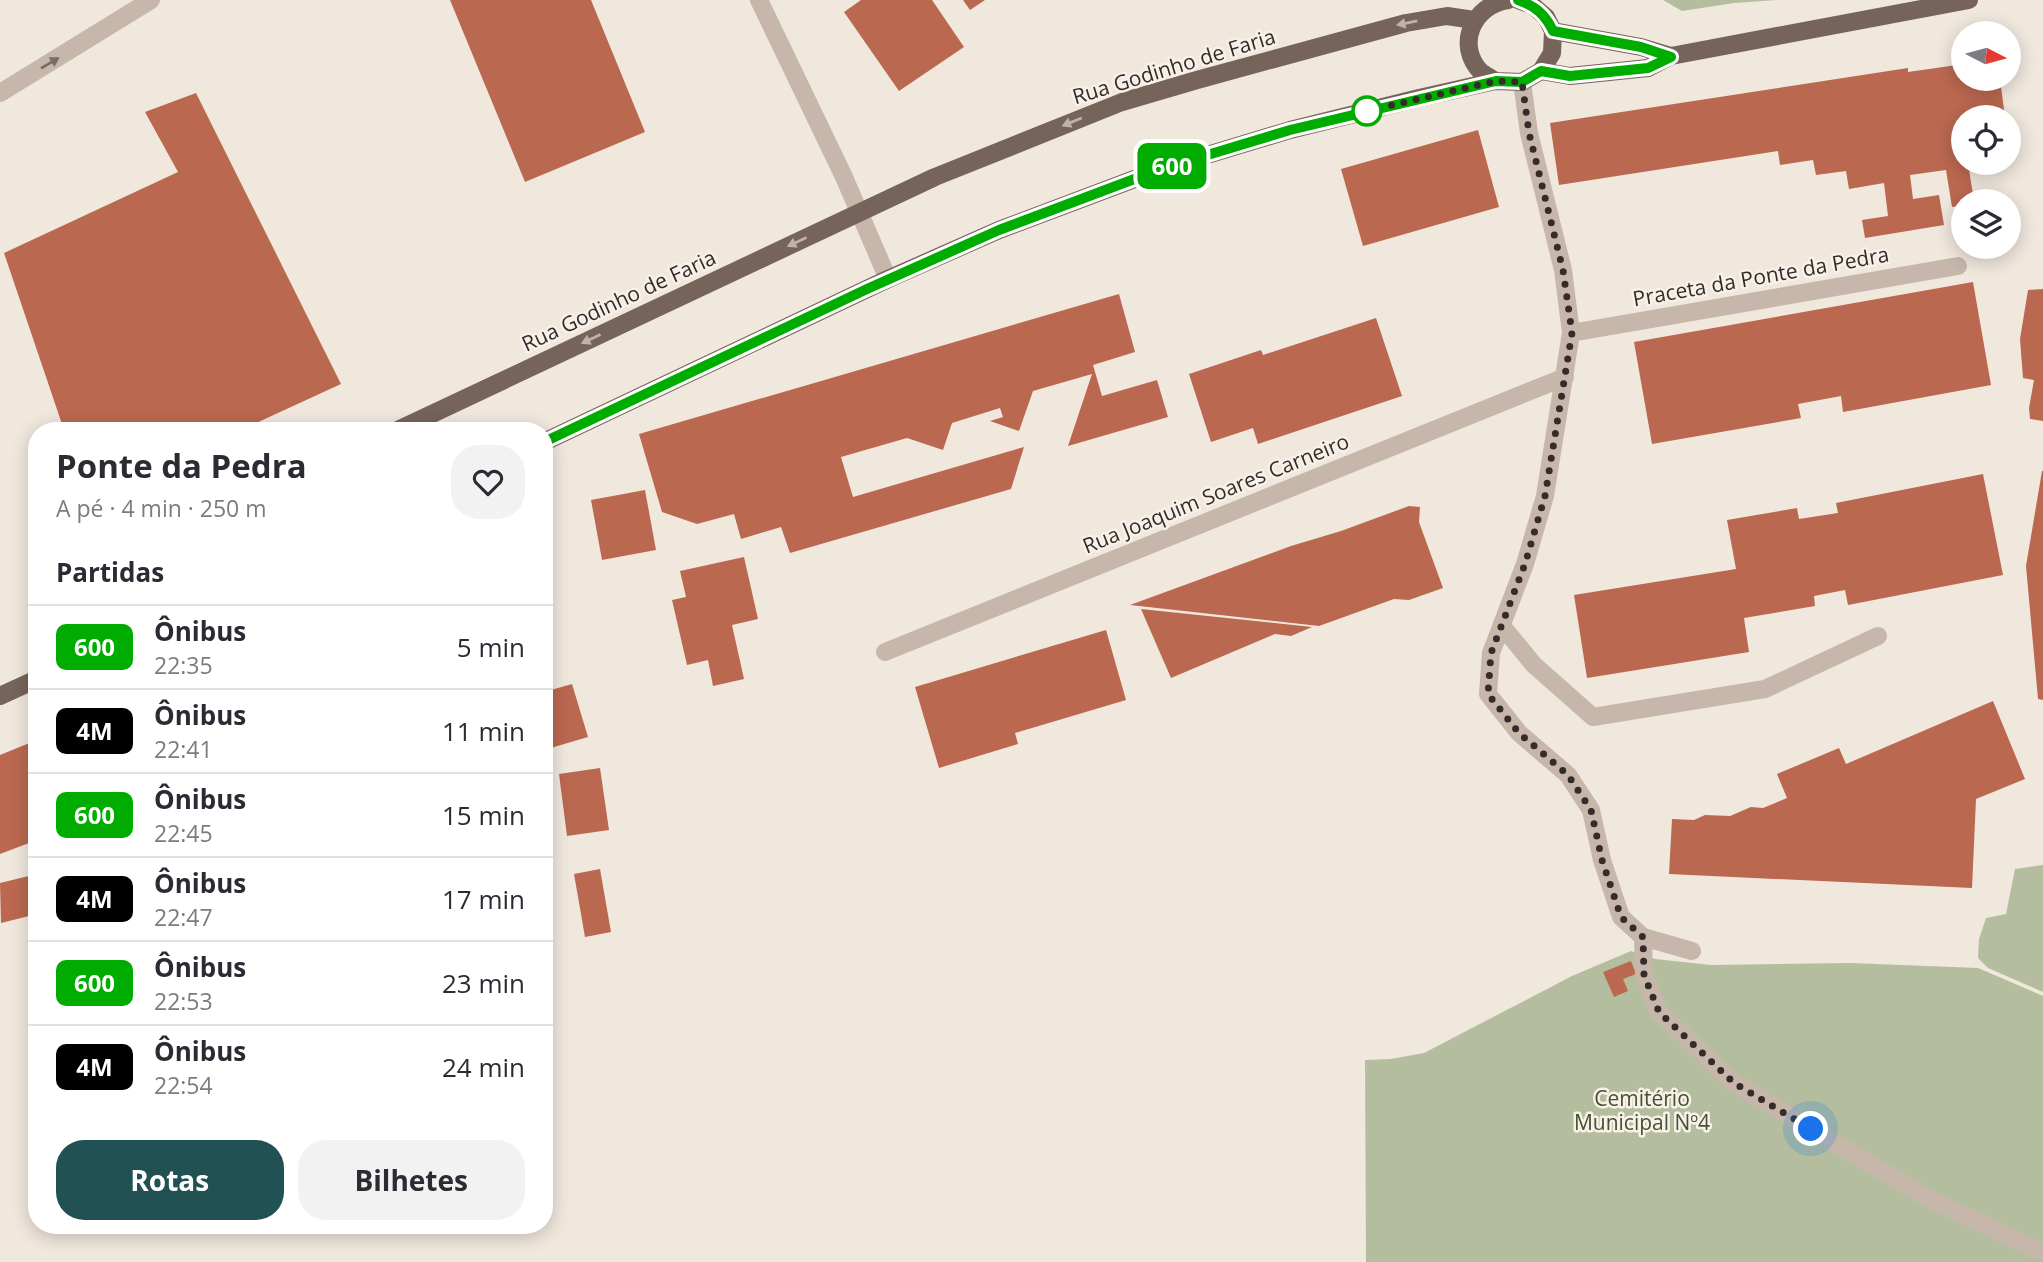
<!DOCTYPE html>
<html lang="pt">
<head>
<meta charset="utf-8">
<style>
  :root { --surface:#fff; --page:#f2f2f3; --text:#2b2b33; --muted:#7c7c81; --line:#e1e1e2; --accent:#225153 }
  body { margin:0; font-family:"Open Sans",sans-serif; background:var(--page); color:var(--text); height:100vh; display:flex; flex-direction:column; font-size:26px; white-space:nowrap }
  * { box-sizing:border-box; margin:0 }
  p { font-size:23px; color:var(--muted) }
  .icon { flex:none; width:38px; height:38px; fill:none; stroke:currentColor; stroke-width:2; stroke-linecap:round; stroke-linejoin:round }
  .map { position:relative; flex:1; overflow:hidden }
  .details { position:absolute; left:28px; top:422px; width:525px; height:812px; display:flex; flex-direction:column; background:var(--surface); border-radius:28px; box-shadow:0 4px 18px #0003 }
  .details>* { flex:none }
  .badge { padding:0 14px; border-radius:10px; font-size:24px; line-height:46px }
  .needle { width:46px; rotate:96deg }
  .controls { position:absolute; left:1951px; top:21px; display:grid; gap:14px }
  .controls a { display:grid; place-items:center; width:70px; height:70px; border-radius:50%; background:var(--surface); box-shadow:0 4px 18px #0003; font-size:35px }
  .you { position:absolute; width:35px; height:35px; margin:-18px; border:5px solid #fff; border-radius:50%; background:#1a73e8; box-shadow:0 0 0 10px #1a73e833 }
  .map>.badge { position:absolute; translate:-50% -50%; box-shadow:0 0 0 4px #fff }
  h2 { padding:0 28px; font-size:26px; line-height:63px }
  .round { display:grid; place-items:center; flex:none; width:74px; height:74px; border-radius:28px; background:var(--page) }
  .overview { display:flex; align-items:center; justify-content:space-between; height:119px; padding:0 28px }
  h1 { font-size:33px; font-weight:700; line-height:52px }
  .action { display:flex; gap:14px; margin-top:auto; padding:14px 28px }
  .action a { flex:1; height:80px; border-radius:28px; background:var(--accent); color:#fff; font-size:28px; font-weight:700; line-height:80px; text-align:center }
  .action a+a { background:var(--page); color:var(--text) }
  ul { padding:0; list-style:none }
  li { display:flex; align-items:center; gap:21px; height:84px; padding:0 28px; border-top:2px solid var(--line) }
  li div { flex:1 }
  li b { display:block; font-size:26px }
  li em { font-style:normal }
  li .badge { min-width:77px; font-weight:700; text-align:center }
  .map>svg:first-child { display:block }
  .green { fill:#b4be9e }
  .building { fill:#bb6850 }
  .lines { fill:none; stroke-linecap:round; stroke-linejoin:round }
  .minor { stroke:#c7b7aa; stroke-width:18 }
  .major { stroke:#76645b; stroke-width:18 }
  .oneway { fill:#beb2a9 }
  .oneway2 { fill:#776b63 }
  .line-casing { stroke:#fff; stroke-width:16 }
  .line { stroke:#00ac00; stroke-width:10 }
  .walk { stroke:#352c29; stroke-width:7; stroke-dasharray:0 12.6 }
  .stop-dot { fill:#fff; stroke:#00ac00; stroke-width:3.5 }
  .labels { text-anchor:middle; stroke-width:5; stroke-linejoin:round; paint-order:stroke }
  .street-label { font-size:21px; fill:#352c29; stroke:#f8f1e9 }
  .park-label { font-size:21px; fill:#45512f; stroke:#f8f1e9 }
</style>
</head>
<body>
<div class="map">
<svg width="2043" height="1262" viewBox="0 0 2043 1262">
  <rect width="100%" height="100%" fill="#f0e7dd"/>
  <path class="green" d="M 1663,0 L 1777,0 L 1734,3 L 1682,11 Z
    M 2043,865 L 2043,992 L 1988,968 L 1978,958 L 1979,939 L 1986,918 L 2006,914 L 2015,869 Z
    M 1631,951 L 1655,959 L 1711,965 L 1850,963 L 1978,968 L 2043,996 L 2043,1262 L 1366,1262 L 1365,1060 L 1391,1059 L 1424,1053 L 1572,976 Z"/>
  <path class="building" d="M 450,0 L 591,0 L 645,132 L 525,182 Z
    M 861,0 L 932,0 L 964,47 L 899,91 L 844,12 Z
    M 963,0 L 985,0 L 970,10 Z
    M 1964,64 L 1964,79 L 2000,79 L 2005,117 L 1964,117 L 1964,163 L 1968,163 L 1974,201 L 1964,201 L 1964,205 L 1952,207 L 1946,170 L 1910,175 L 1913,199 L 1939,195 L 1944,225 L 1865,238 L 1862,220 L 1888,216 L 1884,183 L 1849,189 L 1846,171 L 1816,175 L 1813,160 L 1780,165 L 1778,151 L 1559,185 L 1550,123 L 1908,68 L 1908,72 Z
    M 196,93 L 341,384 L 241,430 L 64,430 L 4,253 L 178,172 L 145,112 Z
    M 1478,130 L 1499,207 L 1363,246 L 1341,169 Z
    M 1973,282 L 1991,385 L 1843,412 L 1841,396 L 1798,404 L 1801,418 L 1652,444 L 1634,342 Z
    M 2043,289 L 2043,421 L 2030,419 L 2029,408 L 2034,380 L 2023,378 L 2020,339 L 2028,290 Z
    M 1119,294 L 1135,352 L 1093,365 L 1102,396 L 1157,380 L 1168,417 L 1068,446 L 1092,374 L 1033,391 L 1019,431 L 990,421 L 1003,417 L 1000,408 L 952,423 L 943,450 L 907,438 L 841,457 L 853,497 L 1024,447 L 1011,489 L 790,553 L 781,527 L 741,539 L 734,514 L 697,524 L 662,512 L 639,434 Z
    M 1376,318 L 1402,396 L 1258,444 L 1253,428 L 1211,442 L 1189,374 L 1261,350 L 1263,355 Z
    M 2042,471 L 2043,471 L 2043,700 L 2038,699 L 2026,566 Z
    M 1983,474 L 2003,575 L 1848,605 L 1845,590 L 1814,596 L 1815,606 L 1744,618 L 1749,652 L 1587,678 L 1574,595 L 1736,569 L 1727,520 L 1797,508 L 1799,519 L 1838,513 L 1836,503 Z
    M 645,490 L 656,550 L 602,560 L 591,500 Z
    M 1409,506 L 1420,507 L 1419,522 L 1443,588 L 1409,600 L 1394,599 L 1319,626 L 1130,605 L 1291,546 L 1341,531 Z
    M 744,557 L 758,619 L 732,625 L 744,679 L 713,686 L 708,660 L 687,665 L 672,600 L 686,597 L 680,571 Z
    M 1141,609 L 1312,627 L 1291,636 L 1275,634 L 1171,678 Z
    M 1106,630 L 1126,700 L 1015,733 L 1018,744 L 939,768 L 915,687 Z
    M 572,684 L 588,737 L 544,750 L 544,692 Z
    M 1993,701 L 2025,779 L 1976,799 L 1972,888 L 1669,874 L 1672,819 L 1694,820 L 1705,815 L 1730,816 L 1751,807 L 1763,808 L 1787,798 L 1777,774 L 1839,748 L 1846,764 Z
    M 37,740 L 37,840 L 0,854 L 0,755 Z
    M 600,768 L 609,830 L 567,836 L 559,774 Z
    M 600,869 L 611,932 L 585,937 L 574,874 Z
    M 37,874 L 37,914 L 1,923 L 0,883 Z
    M 1631,961 L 1636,974 L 1623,979 L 1628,991 L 1614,997 L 1603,972 Z"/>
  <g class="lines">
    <path class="minor" d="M 759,0 L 844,177 L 888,279
      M 1522,82 L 1529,133 L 1563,270 L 1571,333 L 1545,496 L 1525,564 L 1491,653 L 1488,694 L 1519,733 L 1568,775 L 1591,810 L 1602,860 L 1621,917 L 1643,937 L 1692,951
      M 0,93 L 151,0
      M 1571,333 L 1958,266
      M 1502,626 L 1534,665 L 1593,717 L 1765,689 L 1878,636
      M 885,652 L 1565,377
      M 1643,937 L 1644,975 L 1659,1012 L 1734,1083 L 1926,1197 L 2043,1253"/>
    <path class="major" d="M 1553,31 L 1641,47 L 1671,56
      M 1541,71 L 1570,76 L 1648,68 L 1671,56 L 1969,0
      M 1495,81 C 1491,78 1485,75 1481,72 C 1455,45 1473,5 1508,0
      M 398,430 L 935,177 L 1122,102 L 1197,80 L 1406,23 L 1447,16 L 1474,20
      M 544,442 L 888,279 L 999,230 L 1161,169 L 1290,130 L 1419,98 L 1495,81 L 1522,82 L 1541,71 L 1552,53 L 1553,31 L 1546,17 L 1532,5 L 1518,0
      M 0,696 L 37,679"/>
  </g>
  <defs><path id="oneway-solid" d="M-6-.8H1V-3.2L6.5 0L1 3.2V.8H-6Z" transform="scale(1.75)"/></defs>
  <g class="oneway">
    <use href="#oneway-solid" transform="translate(1407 23) rotate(168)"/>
    <use href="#oneway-solid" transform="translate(1072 122) rotate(158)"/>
    <use href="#oneway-solid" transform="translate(797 242) rotate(155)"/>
    <use href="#oneway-solid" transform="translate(591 339) rotate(155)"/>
  </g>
  <use class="oneway2" href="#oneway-solid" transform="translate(50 63) rotate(-31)"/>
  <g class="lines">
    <g class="line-casing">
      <path id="line" d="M 544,442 L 867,289 L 999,230 L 1161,169 L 1290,130 L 1496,81 L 1522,82 L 1541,71 L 1570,76 L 1648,68 L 1671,57 L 1641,47 L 1553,31 C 1545,14 1535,6 1518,0"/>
    </g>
    <use href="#line" class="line"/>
    <path class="walk" d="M 1367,111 L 1496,81 L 1522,82 L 1529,133 L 1563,270 L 1572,333 L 1545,496 L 1525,564 L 1491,653 L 1488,694 L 1519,733 L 1568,775 L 1591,810 L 1602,860 L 1621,917 L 1643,937 L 1644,975 L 1659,1012 L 1734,1083 L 1811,1129"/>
  </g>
  <circle class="stop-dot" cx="1367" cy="111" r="14"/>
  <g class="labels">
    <g class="street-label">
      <text transform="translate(1174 67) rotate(-17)" y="7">Rua Godinho de Faria</text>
      <text transform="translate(1761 277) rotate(-10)" y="7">Praceta da Ponte da Pedra</text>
      <text transform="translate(619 301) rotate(-25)" y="7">Rua Godinho de Faria</text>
      <text transform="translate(1216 494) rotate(-22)" y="7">Rua Joaquim Soares Carneiro</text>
    </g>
    <g class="park-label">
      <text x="1642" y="1106">Cemitério<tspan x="1642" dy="24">Municipal Nº4</tspan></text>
    </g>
  </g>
</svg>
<div class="controls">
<a><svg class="needle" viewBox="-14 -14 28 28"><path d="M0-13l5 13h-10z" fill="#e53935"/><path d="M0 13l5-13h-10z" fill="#7c7c81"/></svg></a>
<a><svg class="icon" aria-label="locate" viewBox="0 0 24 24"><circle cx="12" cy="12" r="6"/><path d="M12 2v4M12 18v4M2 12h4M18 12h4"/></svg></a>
<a><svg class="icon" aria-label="layers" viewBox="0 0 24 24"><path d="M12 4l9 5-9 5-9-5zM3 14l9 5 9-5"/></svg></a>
</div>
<div class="you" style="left:1811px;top:1129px"></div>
<b class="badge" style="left:1172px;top:166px;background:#00ac00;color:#fff">600</b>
<section class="details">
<div class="overview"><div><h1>Ponte da Pedra</h1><p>A pé · 4 min · 250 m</p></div><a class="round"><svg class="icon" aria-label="heart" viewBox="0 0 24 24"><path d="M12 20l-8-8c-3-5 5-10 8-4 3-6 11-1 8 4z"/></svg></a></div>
<h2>Partidas</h2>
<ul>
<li><span class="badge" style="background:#00ac00;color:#fff">600</span><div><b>Ônibus</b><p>22:35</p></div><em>5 min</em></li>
<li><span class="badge" style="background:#000;color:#fff">4M</span><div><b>Ônibus</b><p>22:41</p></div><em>11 min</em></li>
<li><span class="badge" style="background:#00ac00;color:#fff">600</span><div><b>Ônibus</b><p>22:45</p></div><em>15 min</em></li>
<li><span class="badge" style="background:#000;color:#fff">4M</span><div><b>Ônibus</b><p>22:47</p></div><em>17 min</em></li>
<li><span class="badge" style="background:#00ac00;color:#fff">600</span><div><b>Ônibus</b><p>22:53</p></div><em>23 min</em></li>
<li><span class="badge" style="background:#000;color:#fff">4M</span><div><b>Ônibus</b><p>22:54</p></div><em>24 min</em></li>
</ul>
<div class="action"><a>Rotas</a><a>Bilhetes</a></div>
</section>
</div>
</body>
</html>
